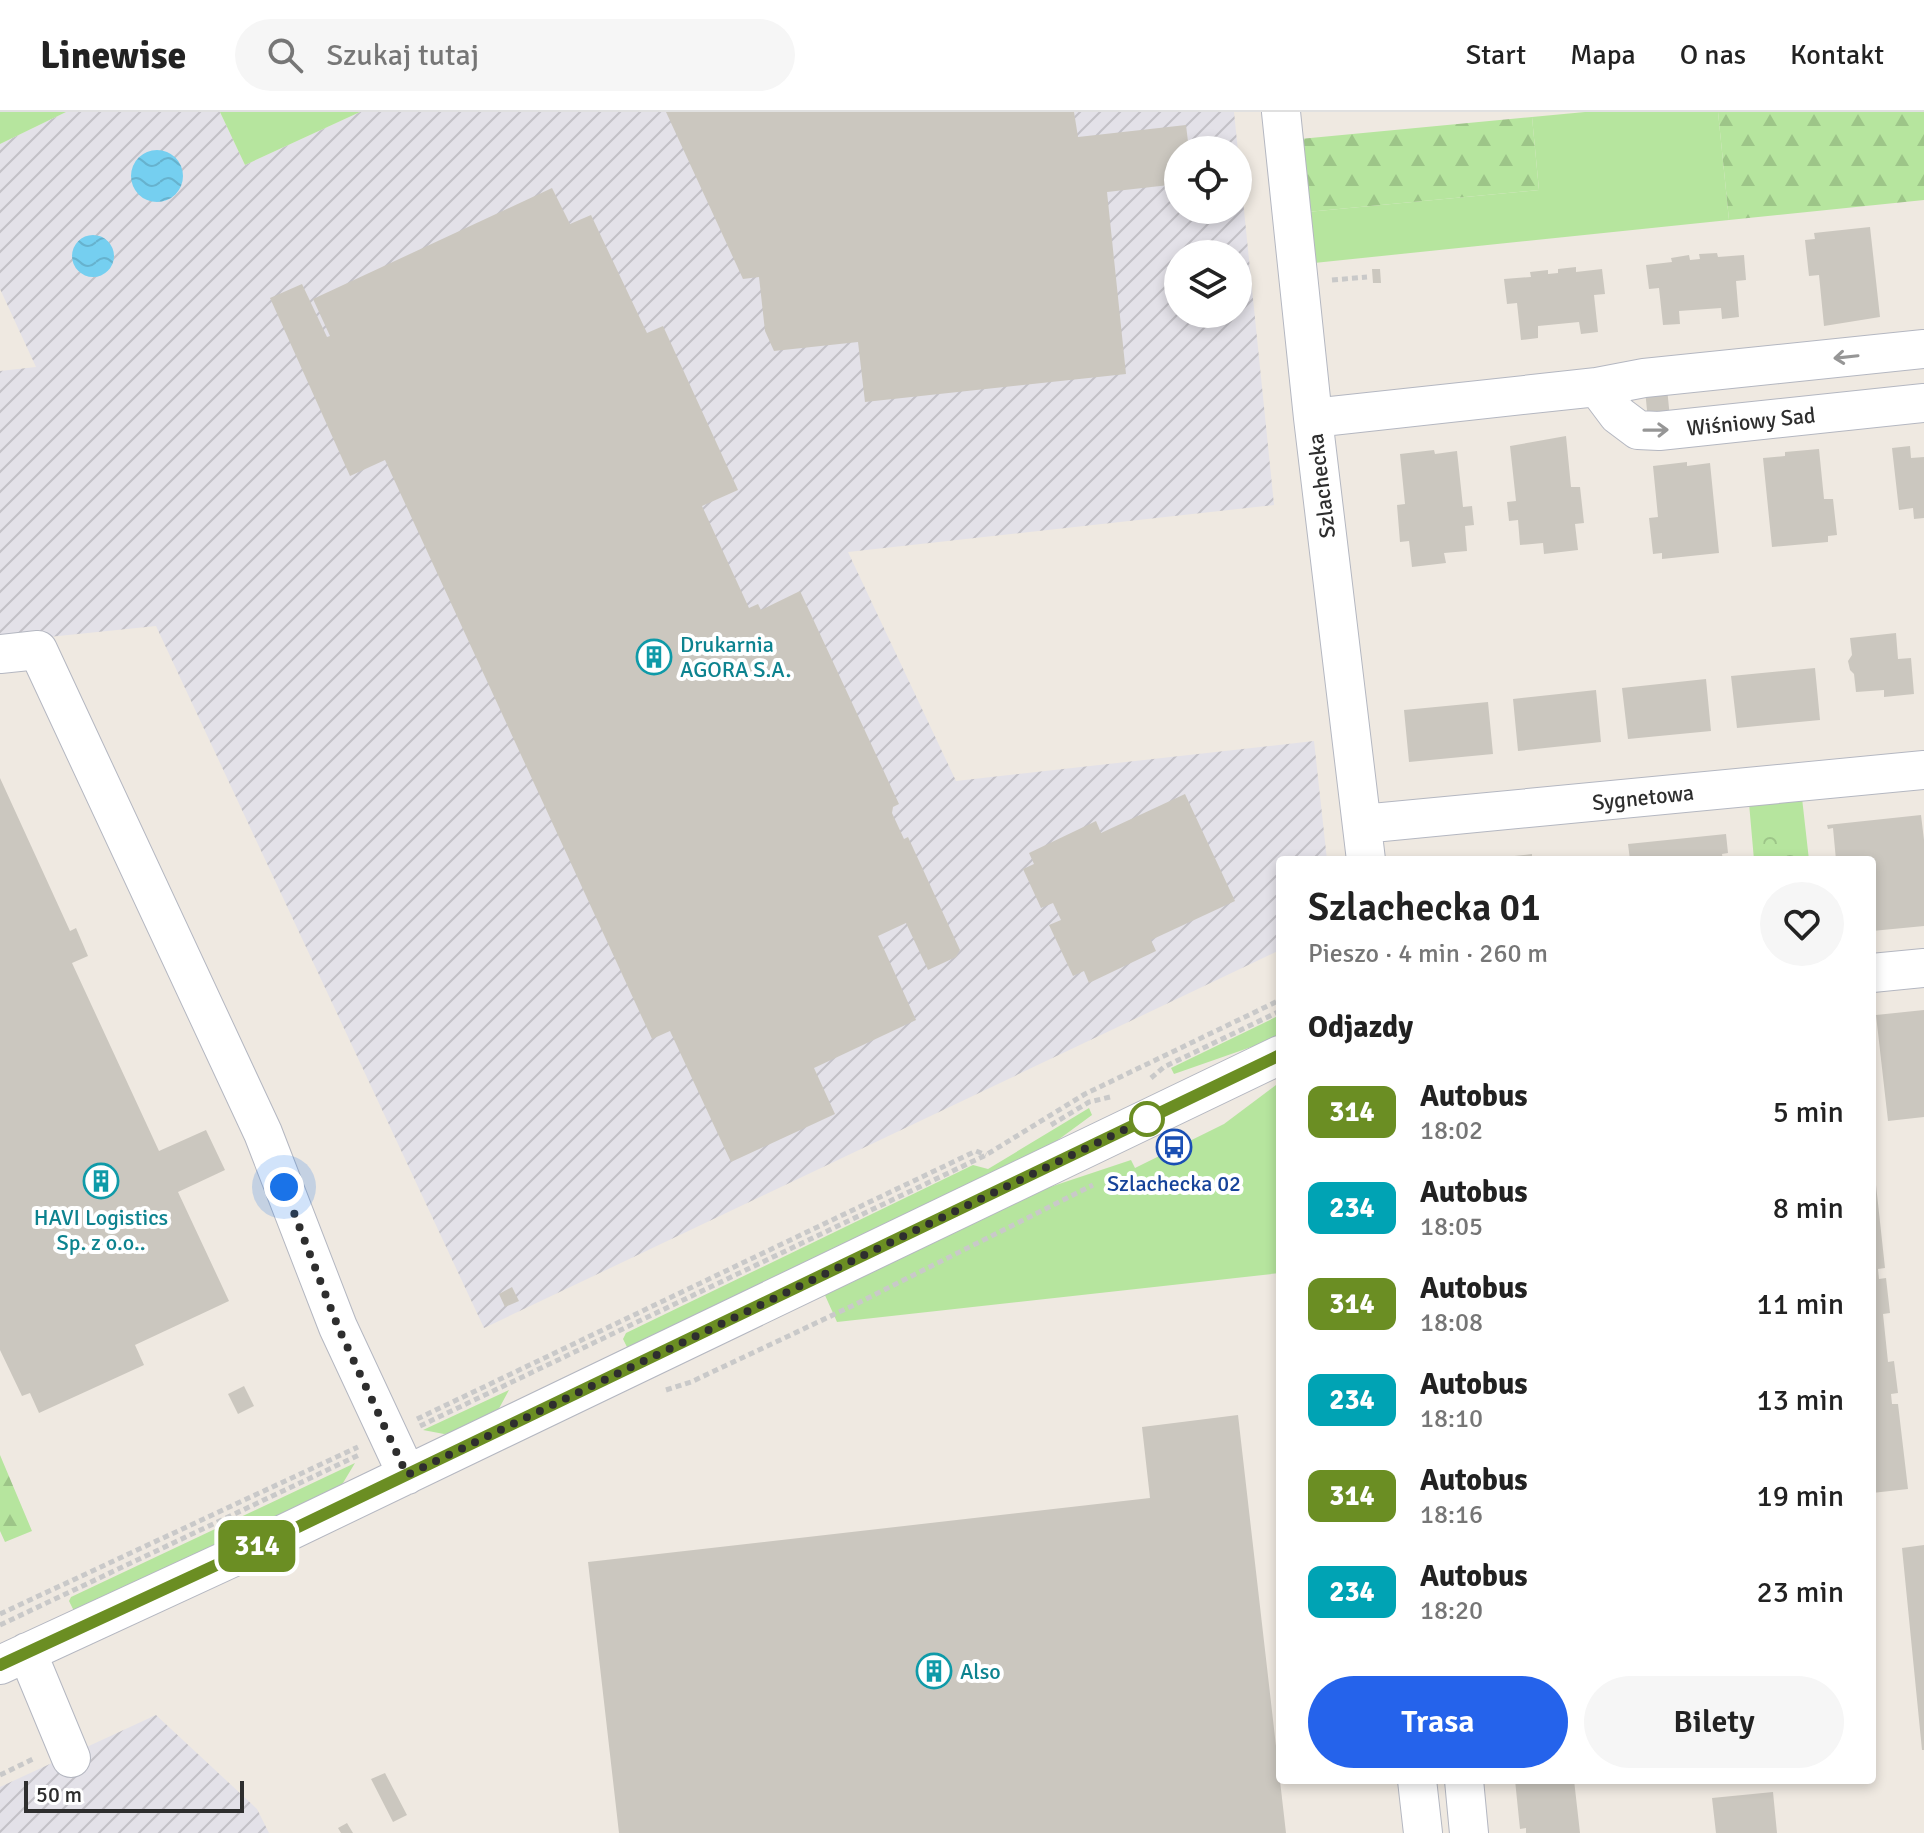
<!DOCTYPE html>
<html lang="pl">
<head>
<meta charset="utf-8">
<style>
  :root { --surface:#fff; --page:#f6f6f6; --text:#222; --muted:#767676; --line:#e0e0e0; --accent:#2563eb }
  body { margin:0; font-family:Signika,sans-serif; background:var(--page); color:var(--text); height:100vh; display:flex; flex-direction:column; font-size:30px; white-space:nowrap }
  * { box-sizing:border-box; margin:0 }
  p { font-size:26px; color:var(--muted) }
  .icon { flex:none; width:44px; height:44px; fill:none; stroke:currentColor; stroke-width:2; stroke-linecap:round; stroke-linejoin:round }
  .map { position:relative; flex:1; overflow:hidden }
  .side { position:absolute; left:1276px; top:744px; width:600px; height:928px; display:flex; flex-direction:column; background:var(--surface); border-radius:8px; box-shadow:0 4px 12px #0003 }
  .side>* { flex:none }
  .badge { padding:0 16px; border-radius:12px; font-size:28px; line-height:52px }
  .buttons { position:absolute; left:1164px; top:24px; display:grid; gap:16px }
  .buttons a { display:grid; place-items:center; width:88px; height:88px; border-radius:50%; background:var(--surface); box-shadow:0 4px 12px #0003; font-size:40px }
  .scale { position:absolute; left:24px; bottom:20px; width:220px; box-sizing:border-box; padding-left:8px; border:4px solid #2e2e2e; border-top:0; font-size:22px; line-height:28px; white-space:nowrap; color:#2e2e2e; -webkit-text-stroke:6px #fff; paint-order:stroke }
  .you { position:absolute; width:40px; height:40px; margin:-20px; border:6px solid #fff; border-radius:50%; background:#1a73e8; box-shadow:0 0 0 12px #1a73e833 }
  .map>.badge { position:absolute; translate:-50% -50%; box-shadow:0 0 0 4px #fff }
  h2 { padding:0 32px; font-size:30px; line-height:72px }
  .round { display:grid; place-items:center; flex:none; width:84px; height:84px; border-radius:42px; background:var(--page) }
  .headline { display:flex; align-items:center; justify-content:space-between; height:136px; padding:0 32px }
  h1 { font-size:38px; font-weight:600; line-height:60px }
  .cta { display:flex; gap:16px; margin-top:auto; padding:16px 32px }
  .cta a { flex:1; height:92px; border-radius:48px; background:var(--accent); color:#fff; font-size:32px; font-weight:600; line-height:92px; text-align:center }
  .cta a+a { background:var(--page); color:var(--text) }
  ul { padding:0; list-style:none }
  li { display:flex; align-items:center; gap:24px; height:96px; padding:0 32px }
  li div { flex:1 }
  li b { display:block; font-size:30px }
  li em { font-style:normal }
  li .badge { min-width:88px; font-weight:700; text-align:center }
  header { display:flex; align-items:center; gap:48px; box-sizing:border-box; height:112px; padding:0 40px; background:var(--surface); border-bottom:2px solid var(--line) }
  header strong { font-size:38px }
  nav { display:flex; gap:44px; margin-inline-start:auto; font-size:28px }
  .search { width:560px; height:72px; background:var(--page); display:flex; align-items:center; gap:20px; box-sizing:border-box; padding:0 28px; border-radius:44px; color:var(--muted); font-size:30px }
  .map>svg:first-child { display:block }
  .industrial { fill:url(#industrial-furrows); fill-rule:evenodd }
  .grass { fill:#b6e59e }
  .forest { fill:url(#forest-firs) }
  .park { fill:url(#park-crowns) }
  .water { fill:url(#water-waves) }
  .building { fill:#cbc7bf }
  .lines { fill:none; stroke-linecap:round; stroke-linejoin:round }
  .minor-casing { stroke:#b4b7c1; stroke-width:40 }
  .path { stroke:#c9c9c9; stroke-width:5; stroke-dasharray:6 4; stroke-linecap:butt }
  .minor { stroke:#fff; stroke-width:38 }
  .oneway { stroke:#969696 }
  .line-casing { stroke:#fff; stroke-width:18 }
  .line { stroke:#6b8e23; stroke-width:12 }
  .walk { stroke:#2e2e2e; stroke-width:8; stroke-dasharray:0 14.4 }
  .stop-dot { fill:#fff; stroke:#6b8e23; stroke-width:4 }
  .labels { text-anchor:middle; stroke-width:8; stroke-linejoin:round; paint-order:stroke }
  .street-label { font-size:22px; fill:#2e2e2e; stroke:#fff }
  .culture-label { font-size:22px; fill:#0d838f; stroke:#fff; text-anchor:start }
  .transit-label { font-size:22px; fill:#164399; stroke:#fff }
</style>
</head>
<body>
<header>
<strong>Linewise</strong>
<div class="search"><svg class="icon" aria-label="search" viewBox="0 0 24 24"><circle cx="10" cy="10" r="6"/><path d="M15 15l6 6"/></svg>Szukaj tutaj</div>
<nav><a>Start</a><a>Mapa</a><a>O nas</a><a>Kontakt</a></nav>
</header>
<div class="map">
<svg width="1924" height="1721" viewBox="0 0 1924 1721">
  <defs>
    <pattern id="industrial-furrows" width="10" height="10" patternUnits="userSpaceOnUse" patternTransform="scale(2)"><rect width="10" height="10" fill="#e3e1e8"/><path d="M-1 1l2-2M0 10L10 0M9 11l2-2" fill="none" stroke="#c3c1c7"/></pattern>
    <pattern id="forest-firs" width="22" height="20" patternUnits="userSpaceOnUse" patternTransform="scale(2)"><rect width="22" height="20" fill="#b6e59e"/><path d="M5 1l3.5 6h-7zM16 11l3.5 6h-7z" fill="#9dc588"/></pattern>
    <pattern id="park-crowns" width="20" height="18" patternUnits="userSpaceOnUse" patternTransform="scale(2)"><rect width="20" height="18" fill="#b6e59e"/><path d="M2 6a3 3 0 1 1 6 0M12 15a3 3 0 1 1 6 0" fill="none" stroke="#9dc588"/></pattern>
    <pattern id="water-waves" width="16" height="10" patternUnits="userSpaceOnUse" patternTransform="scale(2)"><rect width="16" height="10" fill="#75cff0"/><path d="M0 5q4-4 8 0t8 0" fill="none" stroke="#66b2ce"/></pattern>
  </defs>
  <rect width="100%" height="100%" fill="#efe9e1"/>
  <path class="industrial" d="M 66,0 L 220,0 L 245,53 L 360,0 L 1234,0 L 1274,393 L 848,440 L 956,669 L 1314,629 L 1327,748 L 1280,748 L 1280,838 L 484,1216 L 156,514 L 0,530 L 0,259 L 36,255 L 0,177 L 0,32 ZM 1178,38 L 1238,38 L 1238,98 L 1178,98 ZM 1178,142 L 1238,142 L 1238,202 L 1178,202 Z
    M 156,1603 L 257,1697 L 269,1721 L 0,1721 L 0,1675 Z"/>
  <path class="grass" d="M 0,0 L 66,0 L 0,32 Z
    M 220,0 L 360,0 L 245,53 Z
    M 1585,0 L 1718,0 L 1729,108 L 1314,151 L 1307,100 L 1539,78 L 1532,5 Z
    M 1802,686 L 1809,748 L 1754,748 L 1749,691 Z
    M 1280,903 L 1280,925 L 1174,962 L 1171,956 Z
    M 1280,970 L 1280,1161 L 837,1210 L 824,1181 L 1029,1082 L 1131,1048 L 1135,1056 L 1224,1012 Z
    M 1089,996 L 1092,1003 L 1047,1036 L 629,1239 L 623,1227 L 626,1221 L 973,1053 L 988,1057 Z
    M 509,1278 L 496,1302 L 455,1321 L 444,1322 L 423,1318 Z
    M 355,1351 L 343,1371 L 329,1383 L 76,1503 L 69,1489 L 71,1485 Z"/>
  <path class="forest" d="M 1718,0 L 1924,0 L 1924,88 L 1729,108 Z
    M 1532,5 L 1539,78 L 1307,100 L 1300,27 Z
    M 0,1343 L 32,1419 L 5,1430 L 0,1419 Z"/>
  <path class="park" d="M 1796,714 L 1799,748 L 1765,748 L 1762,718 Z"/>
  <path class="water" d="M131 64a26 26 0 1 1 52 0a26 26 0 1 1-52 0Z
    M72 144a21 21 0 1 1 42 0a21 21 0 1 1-42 0Z"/>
  <path class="building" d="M 666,0 L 1074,0 L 1078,25 L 1186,13 L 1189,38 L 1178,38 L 1178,72 L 1107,80 L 1126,262 L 865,290 L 858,230 L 774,239 L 765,219 L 759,165 L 743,167 Z
    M 552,76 L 570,112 L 591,103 L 647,221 L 663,214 L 738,378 L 702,394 L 749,496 L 758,492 L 761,498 L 800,479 L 899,692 L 893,695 L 892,701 L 904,727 L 908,725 L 960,838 L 956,845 L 928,858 L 906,811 L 878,824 L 916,908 L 814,956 L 835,1002 L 731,1050 L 670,919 L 652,927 L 385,348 L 350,364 L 270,186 L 302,172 L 327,225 L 330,224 L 313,187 Z
    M 1870,115 L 1880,205 L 1824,214 L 1819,163 L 1809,164 L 1805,128 L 1815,127 L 1814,121 Z
    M 1717,141 L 1718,145 L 1744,143 L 1746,168 L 1736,169 L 1739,205 L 1722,207 L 1721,196 L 1679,199 L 1680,212 L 1663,213 L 1659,176 L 1649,177 L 1646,153 L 1672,150 L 1671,146 L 1689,143 L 1690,148 L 1700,147 L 1699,142 Z
    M 1576,155 L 1576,160 L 1602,157 L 1605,182 L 1594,183 L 1598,220 L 1581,222 L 1579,210 L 1538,214 L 1538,226 L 1521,228 L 1517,191 L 1507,192 L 1504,167 L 1531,165 L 1530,160 L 1548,158 L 1548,162 L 1558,161 L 1558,157 Z
    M 1372,157 L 1380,157 L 1381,171 L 1373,171 Z
    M 1667,276 L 1670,306 L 1648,308 L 1645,278 Z
    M 1566,324 L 1571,375 L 1580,375 L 1584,411 L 1575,412 L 1578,438 L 1544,442 L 1543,431 L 1520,433 L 1518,408 L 1509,409 L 1507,390 L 1516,389 L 1510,334 Z
    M 1910,334 L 1911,346 L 1924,345 L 1924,406 L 1914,407 L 1913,396 L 1899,398 L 1892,336 Z
    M 1819,337 L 1824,387 L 1833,387 L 1837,423 L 1828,424 L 1828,430 L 1772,435 L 1763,346 L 1785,344 L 1785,340 Z
    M 1434,338 L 1435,342 L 1457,339 L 1463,395 L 1472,394 L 1474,413 L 1465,414 L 1467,439 L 1444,441 L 1446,451 L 1412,455 L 1409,429 L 1400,430 L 1397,393 L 1405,392 L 1400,342 Z
    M 1687,350 L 1687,354 L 1710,351 L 1719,441 L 1662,447 L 1662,441 L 1653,442 L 1649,406 L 1658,405 L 1653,354 Z
    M 1896,521 L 1898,547 L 1911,546 L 1914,582 L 1884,585 L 1884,578 L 1856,580 L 1854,562 L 1850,558 L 1848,549 L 1852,543 L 1850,526 Z
    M 1815,556 L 1820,608 L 1737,616 L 1731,564 Z
    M 1706,567 L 1711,619 L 1628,627 L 1622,576 Z
    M 1596,578 L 1601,630 L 1518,639 L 1513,587 Z
    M 1488,590 L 1493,642 L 1409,650 L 1404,598 Z
    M 0,666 L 70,819 L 76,816 L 88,844 L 72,851 L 159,1039 L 206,1018 L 225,1058 L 178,1080 L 229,1189 L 135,1233 L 144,1253 L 39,1301 L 30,1281 L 22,1284 L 0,1238 Z
    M 1185,682 L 1235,789 L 1151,828 L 1156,839 L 1089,871 L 1084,859 L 1073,864 L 1049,813 L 1061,808 L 1053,791 L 1041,796 L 1023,757 L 1034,752 L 1029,741 L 1096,709 L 1101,721 Z
    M 1921,703 L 1924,728 L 1924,814 L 1872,819 L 1872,748 L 1836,748 L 1833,716 L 1828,717 L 1827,713 Z
    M 1726,722 L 1728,741 L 1722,742 L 1723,748 L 1630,748 L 1628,732 Z
    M 1532,742 L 1532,748 L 1496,748 L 1496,746 Z
    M 1924,898 L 1924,1005 L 1888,1009 L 1876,903 Z
    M 1872,1073 L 1876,1073 L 1885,1156 L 1878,1157 L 1879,1167 L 1886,1166 L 1890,1201 L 1883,1202 L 1888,1250 L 1894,1249 L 1898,1281 L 1891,1282 L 1892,1292 L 1898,1292 L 1908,1377 L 1872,1381 Z
    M 512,1175 L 519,1189 L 505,1195 L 499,1182 Z
    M 244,1274 L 254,1294 L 238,1302 L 228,1282 Z
    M 1238,1303 L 1286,1721 L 619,1721 L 588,1450 L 1150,1386 L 1142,1315 Z
    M 1924,1433 L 1924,1638 L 1922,1638 L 1902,1436 Z
    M 385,1661 L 407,1703 L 393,1710 L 371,1667 Z
    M 1515,1668 L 1574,1668 L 1580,1721 L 1526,1721 L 1526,1716 L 1520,1717 Z
    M 1773,1680 L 1777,1721 L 1716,1721 L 1712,1686 Z
    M 347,1711 L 353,1721 L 341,1721 L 338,1716 Z"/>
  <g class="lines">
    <g class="minor-casing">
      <path id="minor" d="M 1281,0 L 1313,306 L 1366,748
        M 1597,275 L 1618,303 L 1638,318 L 1659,319 L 1924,291
        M 1313,306 L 1597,275 L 1644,266 L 1924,237
        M 0,542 L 38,538 L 263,1021 L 338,1215 L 407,1363
        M 1362,712 L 1924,658
        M 1872,861 L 1924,856
        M 27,1540 L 71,1646
        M 0,1553 L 277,1425 L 1280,943
        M 1417,1668 L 1423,1721
        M 1464,1668 L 1469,1721"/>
    </g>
    <path class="path" d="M 1332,168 L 1367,165
      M 1151,966 L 1164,955 L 1280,899
      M 1051,1013 L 1089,990 L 1110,985
      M 666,1278 L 691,1270 L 852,1194 L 1093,1073
      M 417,1307 L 976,1039 L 986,1043
      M 420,1314 L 986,1043 L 1085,982 L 1280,888
      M 0,1502 L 358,1335
      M 0,1513 L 361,1342
      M 0,1663 L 35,1646"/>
    <use href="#minor" class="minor"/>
  </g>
  <defs><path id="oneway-shaft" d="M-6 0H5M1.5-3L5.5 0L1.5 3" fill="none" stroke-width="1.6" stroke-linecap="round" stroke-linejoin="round" transform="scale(2)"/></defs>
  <g class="oneway">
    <use href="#oneway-shaft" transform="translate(1846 245) rotate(174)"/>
    <use href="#oneway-shaft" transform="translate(1656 318) rotate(-1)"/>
  </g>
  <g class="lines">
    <g class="line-casing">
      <path id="line" d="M 0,1553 L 277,1425 L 1280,943"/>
    </g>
    <use href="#line" class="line"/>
    <path class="walk" d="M 284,1075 L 338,1215 L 407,1363 L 1149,1006 L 1147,1007"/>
  </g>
  <defs>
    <g id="building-ring" transform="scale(1.8)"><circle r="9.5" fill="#fff" stroke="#0f9aa8" stroke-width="1.5"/><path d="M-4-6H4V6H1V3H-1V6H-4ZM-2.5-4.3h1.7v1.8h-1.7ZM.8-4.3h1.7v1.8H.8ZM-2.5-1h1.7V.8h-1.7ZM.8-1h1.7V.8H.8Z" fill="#0f9aa8"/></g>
    <g id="bus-ring" transform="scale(1.8)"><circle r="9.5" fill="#fff" stroke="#1a4fb4" stroke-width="1.5"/><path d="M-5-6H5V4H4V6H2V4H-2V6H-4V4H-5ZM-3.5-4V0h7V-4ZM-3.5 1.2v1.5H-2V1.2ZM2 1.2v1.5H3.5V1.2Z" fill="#1a4fb4"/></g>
  </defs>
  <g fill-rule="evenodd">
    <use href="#building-ring" x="654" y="545"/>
    <use href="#bus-ring" x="1174" y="1035"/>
    <use href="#building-ring" x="101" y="1069"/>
    <use href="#building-ring" x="934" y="1559"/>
  </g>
  <circle class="stop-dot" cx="1147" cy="1007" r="16"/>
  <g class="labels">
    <g class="street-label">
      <text transform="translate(1751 309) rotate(-6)" y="8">Wiśniowy Sad</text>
      <text transform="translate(1321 374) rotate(-97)" y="8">Szlachecka</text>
      <text transform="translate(1643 685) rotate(-6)" y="8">Sygnetowa</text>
    </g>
    <g class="culture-label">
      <text x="680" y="540">Drukarnia<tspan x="680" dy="25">AGORA S.A.</tspan></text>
      <text x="101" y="1113" text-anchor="middle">HAVI Logistics<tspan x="101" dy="25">Sp. z o.o..</tspan></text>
      <text x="960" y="1567">Also</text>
    </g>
    <g class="transit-label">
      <text x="1174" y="1079">Szlachecka 02</text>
    </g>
  </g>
</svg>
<div class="buttons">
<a><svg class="icon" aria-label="locate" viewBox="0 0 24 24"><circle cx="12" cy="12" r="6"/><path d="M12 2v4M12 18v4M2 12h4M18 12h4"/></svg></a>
<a><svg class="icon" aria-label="layers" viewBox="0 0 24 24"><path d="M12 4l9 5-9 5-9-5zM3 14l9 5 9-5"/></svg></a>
</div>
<div class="scale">50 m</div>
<div class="you" style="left:284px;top:1075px"></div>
<b class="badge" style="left:257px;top:1434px;background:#6b8e23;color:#fff">314</b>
<section class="side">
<div class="headline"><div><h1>Szlachecka 01</h1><p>Pieszo · 4 min · 260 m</p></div><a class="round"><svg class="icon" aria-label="heart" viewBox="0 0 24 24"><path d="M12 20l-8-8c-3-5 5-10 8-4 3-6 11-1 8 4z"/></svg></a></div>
<h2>Odjazdy</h2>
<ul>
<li><span class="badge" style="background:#6b8e23;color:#fff">314</span><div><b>Autobus</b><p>18:02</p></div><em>5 min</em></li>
<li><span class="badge" style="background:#00a3b4;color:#fff">234</span><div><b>Autobus</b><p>18:05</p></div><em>8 min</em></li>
<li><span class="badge" style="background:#6b8e23;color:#fff">314</span><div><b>Autobus</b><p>18:08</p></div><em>11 min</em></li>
<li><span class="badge" style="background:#00a3b4;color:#fff">234</span><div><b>Autobus</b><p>18:10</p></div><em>13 min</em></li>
<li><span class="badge" style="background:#6b8e23;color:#fff">314</span><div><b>Autobus</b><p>18:16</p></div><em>19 min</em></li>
<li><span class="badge" style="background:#00a3b4;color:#fff">234</span><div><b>Autobus</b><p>18:20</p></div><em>23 min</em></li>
</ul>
<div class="cta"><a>Trasa</a><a>Bilety</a></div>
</section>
</div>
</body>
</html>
